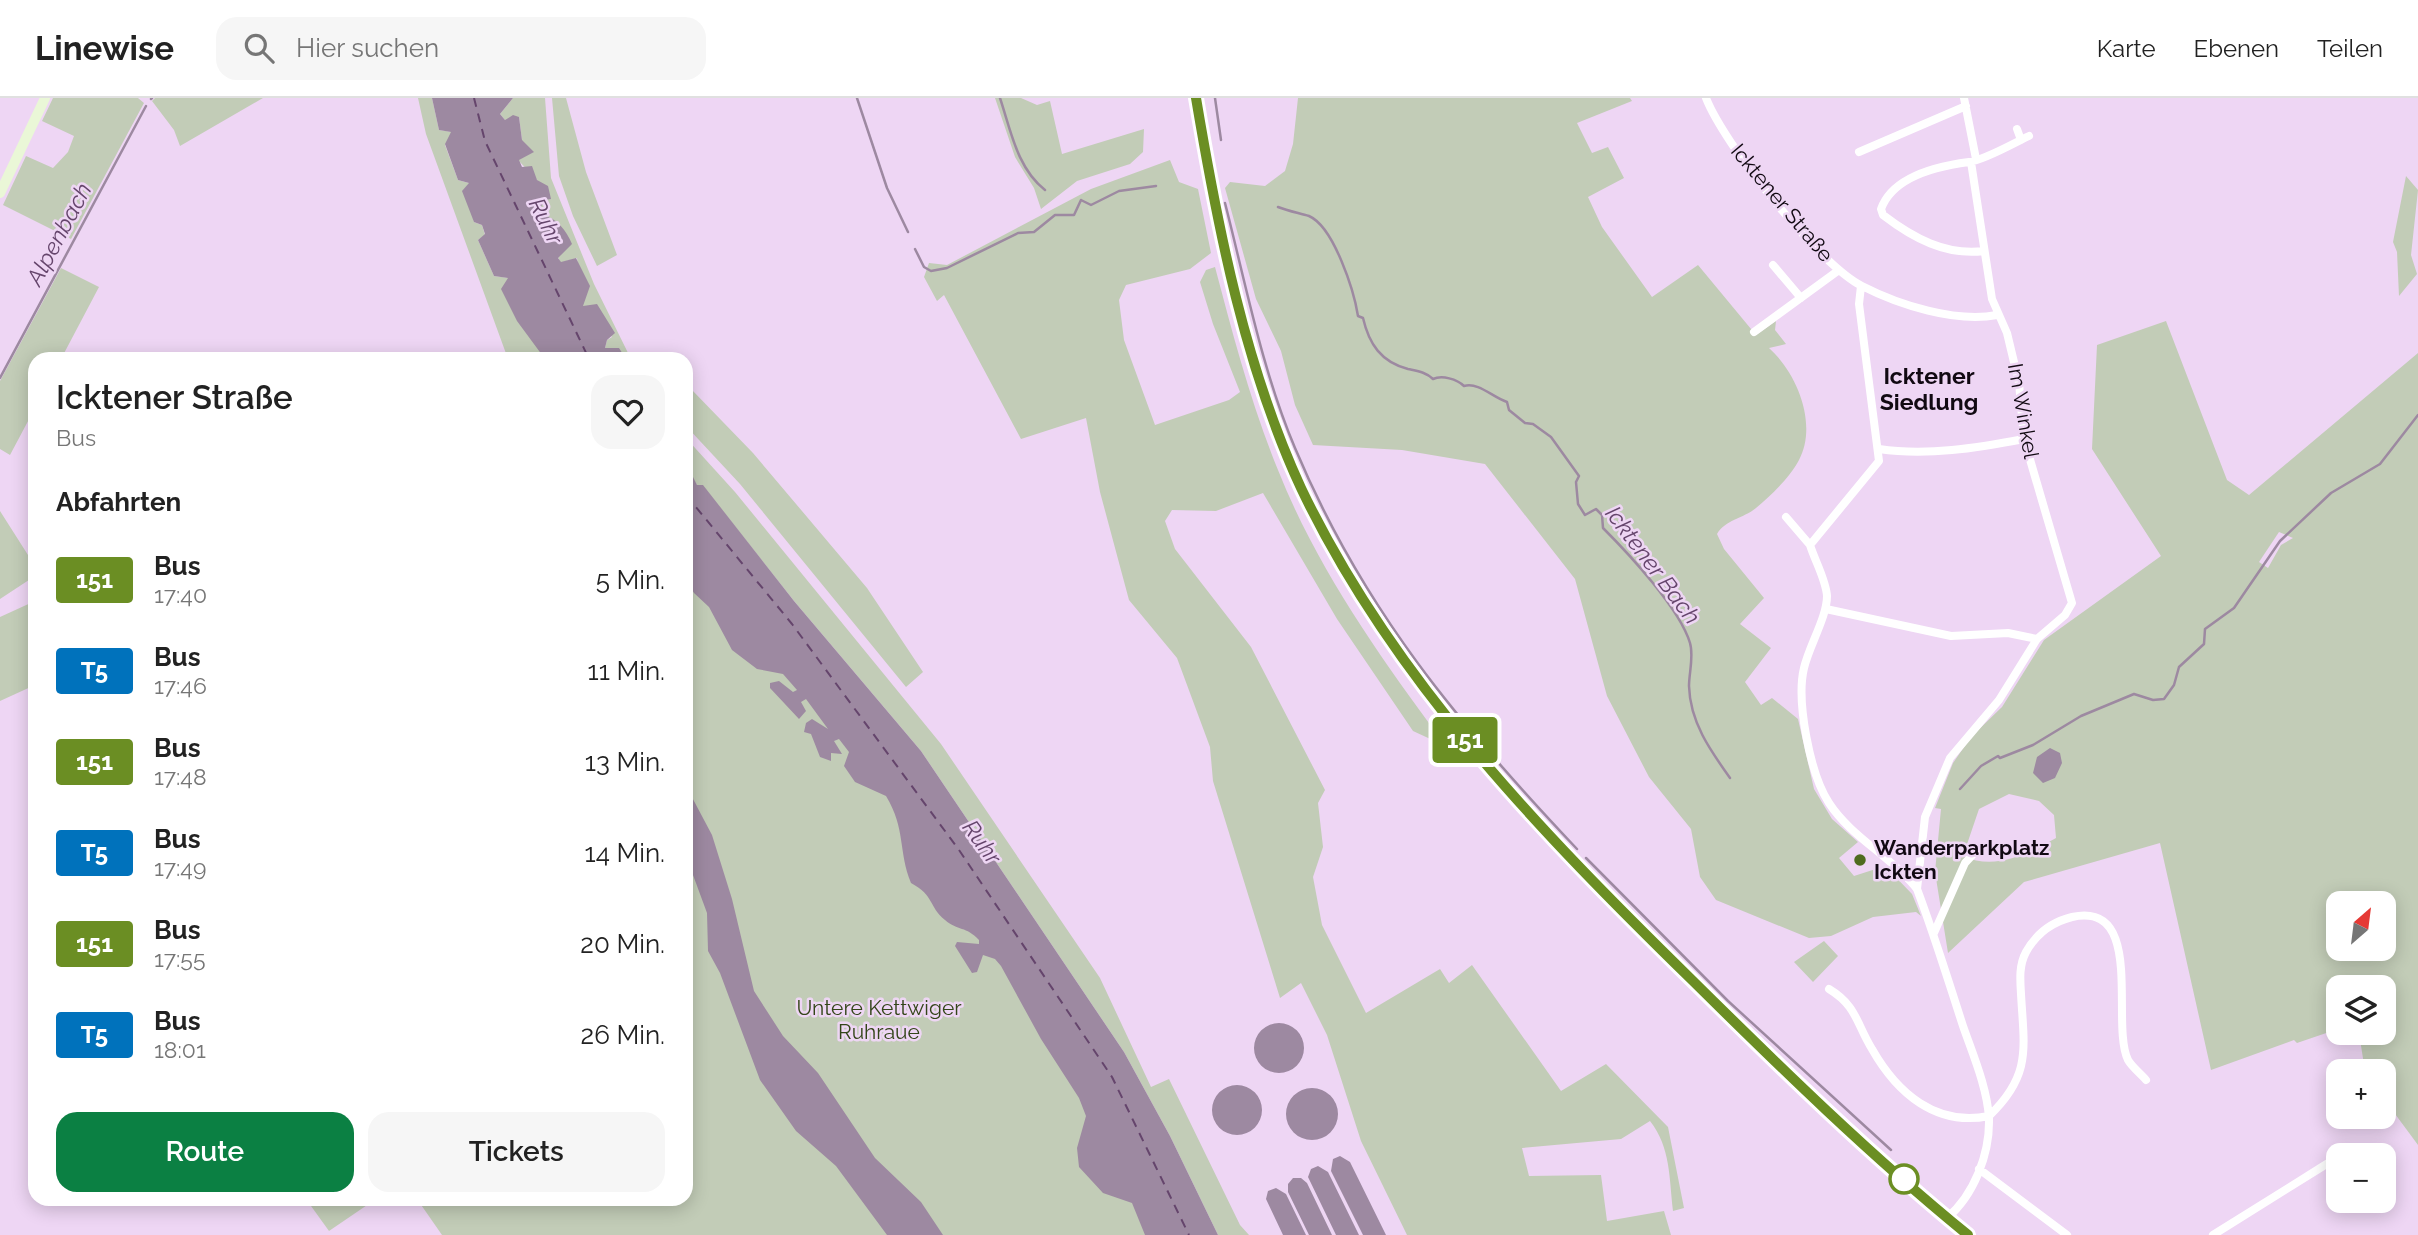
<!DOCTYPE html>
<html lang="de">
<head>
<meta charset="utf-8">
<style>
  :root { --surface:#fff; --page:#f6f6f6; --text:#222; --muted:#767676; --line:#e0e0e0; --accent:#0b8043 }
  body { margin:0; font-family:Raleway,sans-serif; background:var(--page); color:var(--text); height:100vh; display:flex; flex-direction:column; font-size:26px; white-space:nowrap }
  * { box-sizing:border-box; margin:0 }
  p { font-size:23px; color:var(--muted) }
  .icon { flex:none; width:38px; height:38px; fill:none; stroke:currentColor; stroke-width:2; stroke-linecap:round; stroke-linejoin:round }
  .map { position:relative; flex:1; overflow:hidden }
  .side { position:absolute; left:28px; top:254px; width:665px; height:854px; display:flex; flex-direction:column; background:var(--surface); border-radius:21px; box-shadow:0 4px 18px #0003 }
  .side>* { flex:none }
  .badge { padding:0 14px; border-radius:5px; font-size:24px; line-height:46px }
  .needle { width:46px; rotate:28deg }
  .controls { position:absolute; left:2326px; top:793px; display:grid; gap:14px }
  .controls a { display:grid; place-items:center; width:70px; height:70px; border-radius:14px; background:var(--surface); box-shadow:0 4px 18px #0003; font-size:35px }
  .map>.badge { position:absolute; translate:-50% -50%; box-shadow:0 0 0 4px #fff }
  h2 { padding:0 28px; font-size:26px; line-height:63px }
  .round { display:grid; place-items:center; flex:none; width:74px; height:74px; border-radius:21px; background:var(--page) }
  .headline { display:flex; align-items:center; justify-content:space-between; height:119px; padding:0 28px }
  h1 { font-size:33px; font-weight:600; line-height:52px }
  .button { display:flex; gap:14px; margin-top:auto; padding:14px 28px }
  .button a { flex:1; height:80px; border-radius:21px; background:var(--accent); color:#fff; font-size:28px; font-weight:600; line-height:80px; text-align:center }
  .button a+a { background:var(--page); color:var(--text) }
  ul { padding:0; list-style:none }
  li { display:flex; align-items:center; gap:21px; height:91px; padding:0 28px }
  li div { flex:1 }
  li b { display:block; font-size:26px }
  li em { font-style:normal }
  li .badge { min-width:77px; font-weight:700; text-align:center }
  header { display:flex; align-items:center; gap:42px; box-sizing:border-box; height:98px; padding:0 35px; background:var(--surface); border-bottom:2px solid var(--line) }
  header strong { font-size:33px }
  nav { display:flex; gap:38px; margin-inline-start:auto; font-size:24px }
  .search { width:490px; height:63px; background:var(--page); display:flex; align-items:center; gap:18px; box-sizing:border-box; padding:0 24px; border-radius:21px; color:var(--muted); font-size:26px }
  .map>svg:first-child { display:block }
  .green { fill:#c2ccb7; fill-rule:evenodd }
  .water { fill:#9d89a1 }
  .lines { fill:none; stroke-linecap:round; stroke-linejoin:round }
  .stream { stroke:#9d89a1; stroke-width:2.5 }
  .ferry { stroke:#65456c; stroke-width:2; stroke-dasharray:9 7; stroke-linecap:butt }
  .minor { stroke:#fff; stroke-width:8 }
  .secondary { stroke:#eaf7d7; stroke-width:10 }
  .line-casing { stroke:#fff; stroke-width:16 }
  .line { stroke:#6b8e23; stroke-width:10 }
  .poi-dot { fill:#4e6b1f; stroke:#eed6f4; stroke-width:2.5 }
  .stop-dot { fill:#fff; stroke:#6b8e23; stroke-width:3.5 }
  .labels { text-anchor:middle; stroke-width:5; stroke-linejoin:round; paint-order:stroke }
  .street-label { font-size:21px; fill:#110912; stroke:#eed6f4 }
  .poi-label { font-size:21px; font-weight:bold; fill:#110912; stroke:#eed6f4; text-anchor:start }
  .park-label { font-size:21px; fill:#334518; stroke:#eed6f4 }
  .water-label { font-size:23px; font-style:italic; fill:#65456c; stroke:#eed6f4 }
  .neighbourhood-label { font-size:23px; font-weight:bold; fill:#110912; stroke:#eed6f4 }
</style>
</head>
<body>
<header>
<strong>Linewise</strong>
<div class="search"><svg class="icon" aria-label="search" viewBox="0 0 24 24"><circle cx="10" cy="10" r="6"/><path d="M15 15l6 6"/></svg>Hier suchen</div>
<nav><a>Karte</a><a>Ebenen</a><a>Teilen</a></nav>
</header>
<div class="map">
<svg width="2418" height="1137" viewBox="0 0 2418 1137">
  <rect width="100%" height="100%" fill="#eed6f4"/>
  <path class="green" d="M 53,0 L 138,0 L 144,5 L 71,141 L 3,107 L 26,58 L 53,70 L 68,54 L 74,38 L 42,23 Z
    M 155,0 L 263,0 L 180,48 L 174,32 L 152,3 Z
    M 418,0 L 432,0 L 439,32 L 452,34 L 445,47 L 458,82 L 469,85 L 474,124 L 482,127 L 485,137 L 478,142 L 494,178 L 509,180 L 585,261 L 508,261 L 426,36 Z
    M 513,0 L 545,0 L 551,80 L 594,186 L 631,261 L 605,250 L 607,242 L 612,239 L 588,209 L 583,208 L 577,160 L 560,165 L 558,159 L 539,112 L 545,102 L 537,82 L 518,62 L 522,42 L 519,19 L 505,22 L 500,16 Z
    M 552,0 L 566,0 L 586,74 L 617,157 L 597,168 L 573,118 L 559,78 Z
    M 995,0 L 1021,0 L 1037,7 L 1050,3 L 1062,56 L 1144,31 L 1143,54 L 1130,66 L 1077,83 L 1041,111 L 1034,90 L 1015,59 Z
    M 1298,0 L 1630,0 L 1632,3 L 1577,25 L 1592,55 L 1608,49 L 1624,80 L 1588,99 L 1602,129 L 1652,199 L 1698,167 L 1756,237 L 1776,223 L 1775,232 L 1786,246 L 1769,250 C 1797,275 1818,326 1799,362 C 1790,379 1771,398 1756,410 C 1744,420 1725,422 1717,436 L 1724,451 L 1764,500 L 1740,526 L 1771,550 L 1745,584 L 1761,607 L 1772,600 L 1798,621 L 1814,691 L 1832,721 L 1858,744 L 1839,760 L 1854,778 L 1885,768 L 1912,796 L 1921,818 L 1916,814 L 1873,819 L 1831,838 L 1809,840 L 1716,802 L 1700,779 L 1691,731 L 1649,679 L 1607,598 L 1575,481 L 1485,366 L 1402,352 L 1313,347 L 1295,307 L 1281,253 L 1256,201 L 1225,90 L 1230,84 L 1265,88 L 1285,73 L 1293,46 Z
    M 1170,62 L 1179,84 L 1198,91 L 1211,155 L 1190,171 L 1126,187 L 1119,202 L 1124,242 L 1155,327 L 1229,302 L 1240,294 L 1213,226 L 1200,184 L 1206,172 L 1215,169 C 1233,237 1251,306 1278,372 C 1317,470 1378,556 1440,640 L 1439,645 L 1413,633 L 1337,521 L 1263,395 L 1216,413 L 1172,412 L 1165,423 L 1175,451 L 1251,549 L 1325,692 L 1318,705 L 1323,749 L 1313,779 L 1322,827 L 1366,915 L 1440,871 L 1449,885 L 1472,867 L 1561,993 L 1606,966 L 1668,1029 L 1684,1110 L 1673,1113 C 1669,1080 1671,1050 1650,1023 L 1621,1041 L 1522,1050 L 1529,1078 L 1601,1077 L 1607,1123 L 1664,1113 L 1671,1137 L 1407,1137 L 1361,1043 L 1327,937 L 1301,885 L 1280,900 L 1213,683 L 1210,649 L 1177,560 L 1129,502 L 1100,394 L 1086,320 L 1021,341 L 944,197 L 937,203 L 924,179 L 929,165 L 947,167 L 1091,91 Z
    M 2406,78 L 2418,92 L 2411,157 L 2417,176 L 2399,198 L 2397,154 L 2393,144 Z
    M 61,170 L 99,189 L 61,261 L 35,261 L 35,310 L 10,357 L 0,351 L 0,283 Z
    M 2166,223 L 2227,382 L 2249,397 L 2418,255 L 2418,1047 L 2384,1001 L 2384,973 L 2365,973 L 2359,935 L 2384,934 L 2384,889 L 2338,889 L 2338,931 L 2297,945 L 2294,942 L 2211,972 L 2160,745 L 2024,784 L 1948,855 L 1935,774 L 1941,711 L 1935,710 L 1953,665 L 1971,639 L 2002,609 L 2044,542 L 2161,458 L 2092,351 L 2097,247 ZM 2279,434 L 2293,440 L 2281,447 L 2268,470 L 2259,464 ZM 2009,696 L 2039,703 L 2054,717 L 2056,740 C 2027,756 1995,773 1963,758 L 1979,711 ZM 2338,805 L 2384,805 L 2384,850 L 2338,850 Z
    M 692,292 L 753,355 L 867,490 L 923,574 L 906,589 L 740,386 L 686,328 L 686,295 Z
    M 686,340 L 735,394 L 941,646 L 1100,880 L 1151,989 L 1169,981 L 1240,1127 L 1249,1137 L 1218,1137 L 1170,1038 L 1124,954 L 921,653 L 794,503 L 703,388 L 697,387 C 687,372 686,358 686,340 Z
    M 0,413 L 35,468 L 35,478 L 0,501 Z
    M 686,416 L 917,716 L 1166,1137 L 442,1137 L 417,1101 L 686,1101 Z
    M 35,503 L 35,587 L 0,603 L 0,519 Z
    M 1824,843 L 1838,858 L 1813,884 L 1794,864 Z
    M 306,1101 L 376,1101 L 329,1133 Z"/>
  <path class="water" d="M 432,0 L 513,0 L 500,16 L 505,22 L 513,17 L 519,19 L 522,42 L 534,54 L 519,62 L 522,69 L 532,68 L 537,82 L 548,88 L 551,101 L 545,102 L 539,112 L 542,117 C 557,120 566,132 572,146 L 558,160 L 561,164 L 576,160 L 590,188 L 583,208 L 597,206 L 615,235 L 607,242 L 605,250 L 619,250 L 626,261 L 545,261 L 517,223 L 501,191 L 508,180 L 494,178 L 478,142 L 485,136 L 482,127 L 474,124 L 462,93 L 469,85 L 458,82 L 445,46 L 451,34 L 439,32 Z
    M 686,365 L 697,387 L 703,387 L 794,503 L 921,653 L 1124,954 L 1170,1038 L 1218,1137 L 1145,1137 L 1132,1105 L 1103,1095 L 1079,1069 L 1077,1050 L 1086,1018 L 1079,1000 L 1041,941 L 1001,868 L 995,861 L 983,857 L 977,874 L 972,875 L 955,848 L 957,844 L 979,846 L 979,842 C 966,828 958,833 945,822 C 928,808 935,798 911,785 C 898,753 906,731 886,698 L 855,684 L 844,668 L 849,654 L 839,641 L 834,643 L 842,656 L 831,655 L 831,663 L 820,659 L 811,636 L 804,634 L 806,625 L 812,621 L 828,631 L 806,601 L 801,604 L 806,613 L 799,621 L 770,590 L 770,585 L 779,583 L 793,594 L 797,592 L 783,576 L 757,571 L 732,552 L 709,509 L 694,495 L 686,482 Z
    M 2050,650 L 2060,655 L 2062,665 L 2055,680 L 2043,685 L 2033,675 L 2037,659 Z
    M 686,688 L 712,737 L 732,801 L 754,893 L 783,938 L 818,975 L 875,1060 L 921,1104 L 943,1137 L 887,1137 L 836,1068 L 796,1033 L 760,982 L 720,875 L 708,853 L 707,815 L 686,758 Z
    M1254 950a25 25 0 1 1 50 0a25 25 0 1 1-50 0Z
    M1212 1012a25 25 0 1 1 50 0a25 25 0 1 1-50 0Z
    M1286 1016a26 26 0 1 1 52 0a26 26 0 1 1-52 0Z
    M 1340,1058 L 1350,1064 L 1386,1137 L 1363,1137 L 1331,1073 L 1333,1061 Z
    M 1318,1068 L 1328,1074 L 1359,1137 L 1336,1137 L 1308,1079 L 1311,1071 Z
    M 1293,1080 L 1301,1080 L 1307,1085 L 1332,1137 L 1309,1137 L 1288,1094 L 1288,1086 Z
    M 1276,1090 L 1286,1096 L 1306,1137 L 1283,1137 L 1266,1101 L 1268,1093 Z"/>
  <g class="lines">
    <path class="stream" d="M 857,0 L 887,90 L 908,134
      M 1000,0 C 1011,33 1017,70 1045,92
      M 1215,0 L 1221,42
      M 151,1 L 152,0
      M 1225,105 C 1246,187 1262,272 1295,350 C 1363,512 1458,625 1577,751
      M 1278,109 C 1288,113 1299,115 1309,118 C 1334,129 1354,193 1358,218 L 1363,220 C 1369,246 1381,264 1408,271 C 1417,273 1426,274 1433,281 C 1442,277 1457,281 1464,288 C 1479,284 1492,299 1507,304 L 1509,312 L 1525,325 L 1533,326 L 1551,339 L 1579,378 L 1576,384 L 1578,406 L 1585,417 L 1596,411 L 1602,417 L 1603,430 C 1629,456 1680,511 1690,545 C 1694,558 1689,575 1689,588 C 1690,624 1710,652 1730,680
      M 915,151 L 924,169 L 931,173 L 947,170 L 1018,135 L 1034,134 L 1055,117 L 1074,117 L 1081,102 L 1091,107 L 1119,93 L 1156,88
      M 0,280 L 146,8
      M 1960,691 L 1981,668 L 1998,658 L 2000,660 L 2033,647 L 2081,618 L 2134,596 L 2153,602 L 2164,601 L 2174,587 L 2179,569 L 2204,546 L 2205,531 L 2234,510 L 2280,443 L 2331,395 L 2380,366 L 2418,317
      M 1586,760 L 1728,903 L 1891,1052"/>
    <path class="ferry" d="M 474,0 L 485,43 L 589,261
      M 686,397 L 792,526 L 959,752 L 1112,979 L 1189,1137"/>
    <path class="minor" d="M 1706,0 C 1724,46 1818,166 1862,188 C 1899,207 1956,225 1997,217
      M 1964,0 L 1976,61
      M 2017,31 L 2021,42
      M 1859,54 L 1966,8
      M 1984,153 C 1946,158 1913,140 1883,117 L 1881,111 C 1893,78 1938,68 1969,64 C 1985,62 2014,45 2029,38
      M 1773,167 L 1801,200
      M 1861,188 L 1859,206 L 1879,363 L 1810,447 C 1815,463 1826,482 1827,498 C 1827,519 1809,548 1804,570 C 1796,603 1810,676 1829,705 C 1851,739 1892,759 1917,791 C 1934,836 1948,882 1963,928 C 1973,957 1987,989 1989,1020 C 1990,1056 1974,1097 1947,1120
      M 1754,234 L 1839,172
      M 1879,351 C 1927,358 1977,350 2024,341
      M 1786,419 L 1810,447
      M 1826,511 L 1951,538 L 2008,535 L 2037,541
      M 1917,791 L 1925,719 L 1950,660 L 1999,602 L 2037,541 L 2065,517 L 2072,505 L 2024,341 L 2019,285 L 2007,235 L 1992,201 L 1971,64
      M 1934,835 L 1965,765 L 1979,750
      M 1829,891 C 1857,908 1856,925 1872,951 C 1897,995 1936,1029 1989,1018
      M 1989,1018 C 2032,977 2024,950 2021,896 C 2020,881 2019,867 2026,854 C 2036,836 2052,824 2072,819 C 2146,803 2110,925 2128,962 C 2132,969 2141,976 2146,982
      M 1979,1071 L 2067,1137
      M 2213,1137 L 2333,1062"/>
    <path class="secondary" d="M 1196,0 C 1218,131 1245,268 1301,390 C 1392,584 1546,738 1697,887 C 1784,973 1873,1059 1968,1137
      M 0,95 L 45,0"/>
  </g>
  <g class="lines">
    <g class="line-casing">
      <path id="line" d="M 1196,0 C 1218,131 1245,269 1301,390 C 1392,581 1542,735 1692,882 C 1781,970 1871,1058 1968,1137"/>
    </g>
    <use href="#line" class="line"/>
  </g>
  <circle class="poi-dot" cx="1860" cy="762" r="7"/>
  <circle class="stop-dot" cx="1904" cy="1081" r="14"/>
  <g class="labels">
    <g class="street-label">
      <text transform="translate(1782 105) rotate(50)" y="7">Icktener Straße</text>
      <text transform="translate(2023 313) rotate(80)" y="7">Im Winkel</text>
    </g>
    <g class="poi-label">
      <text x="1874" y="757">Wanderparkplatz<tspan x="1874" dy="24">Ickten</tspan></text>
    </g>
    <g class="park-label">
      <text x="879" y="917">Untere Kettwiger<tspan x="879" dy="24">Ruhraue</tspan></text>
    </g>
    <g class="water-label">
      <text transform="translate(546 123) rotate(64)" y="8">Ruhr</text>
      <text transform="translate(59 136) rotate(-62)" y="8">Alpenbach</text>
      <text transform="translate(1653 467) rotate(53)" y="8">Icktener Bach</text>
      <text transform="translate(982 744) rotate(54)" y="8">Ruhr</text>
    </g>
    <g class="neighbourhood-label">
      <text x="1929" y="286">Icktener<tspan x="1929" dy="26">Siedlung</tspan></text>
    </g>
  </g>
</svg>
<div class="controls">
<a><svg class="needle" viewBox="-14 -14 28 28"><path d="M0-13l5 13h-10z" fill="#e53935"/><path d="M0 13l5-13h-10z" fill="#767676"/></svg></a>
<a><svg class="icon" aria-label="layers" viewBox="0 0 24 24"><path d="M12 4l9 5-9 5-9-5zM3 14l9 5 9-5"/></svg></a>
<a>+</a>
<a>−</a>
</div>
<b class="badge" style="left:1465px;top:642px;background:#6b8e23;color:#fff">151</b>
<section class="side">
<div class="headline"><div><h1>Icktener Straße</h1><p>Bus</p></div><a class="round"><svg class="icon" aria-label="heart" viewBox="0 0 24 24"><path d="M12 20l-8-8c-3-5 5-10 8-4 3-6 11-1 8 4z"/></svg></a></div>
<h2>Abfahrten</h2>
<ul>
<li><span class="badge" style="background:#6b8e23;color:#fff">151</span><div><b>Bus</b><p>17:40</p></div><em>5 Min.</em></li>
<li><span class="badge" style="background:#0072bc;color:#fff">T5</span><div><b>Bus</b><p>17:46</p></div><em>11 Min.</em></li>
<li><span class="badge" style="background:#6b8e23;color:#fff">151</span><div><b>Bus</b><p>17:48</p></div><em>13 Min.</em></li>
<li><span class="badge" style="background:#0072bc;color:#fff">T5</span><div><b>Bus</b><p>17:49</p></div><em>14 Min.</em></li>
<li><span class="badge" style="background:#6b8e23;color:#fff">151</span><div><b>Bus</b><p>17:55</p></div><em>20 Min.</em></li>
<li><span class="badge" style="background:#0072bc;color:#fff">T5</span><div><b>Bus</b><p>18:01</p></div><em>26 Min.</em></li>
</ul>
<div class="button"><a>Route</a><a>Tickets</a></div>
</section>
</div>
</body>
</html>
